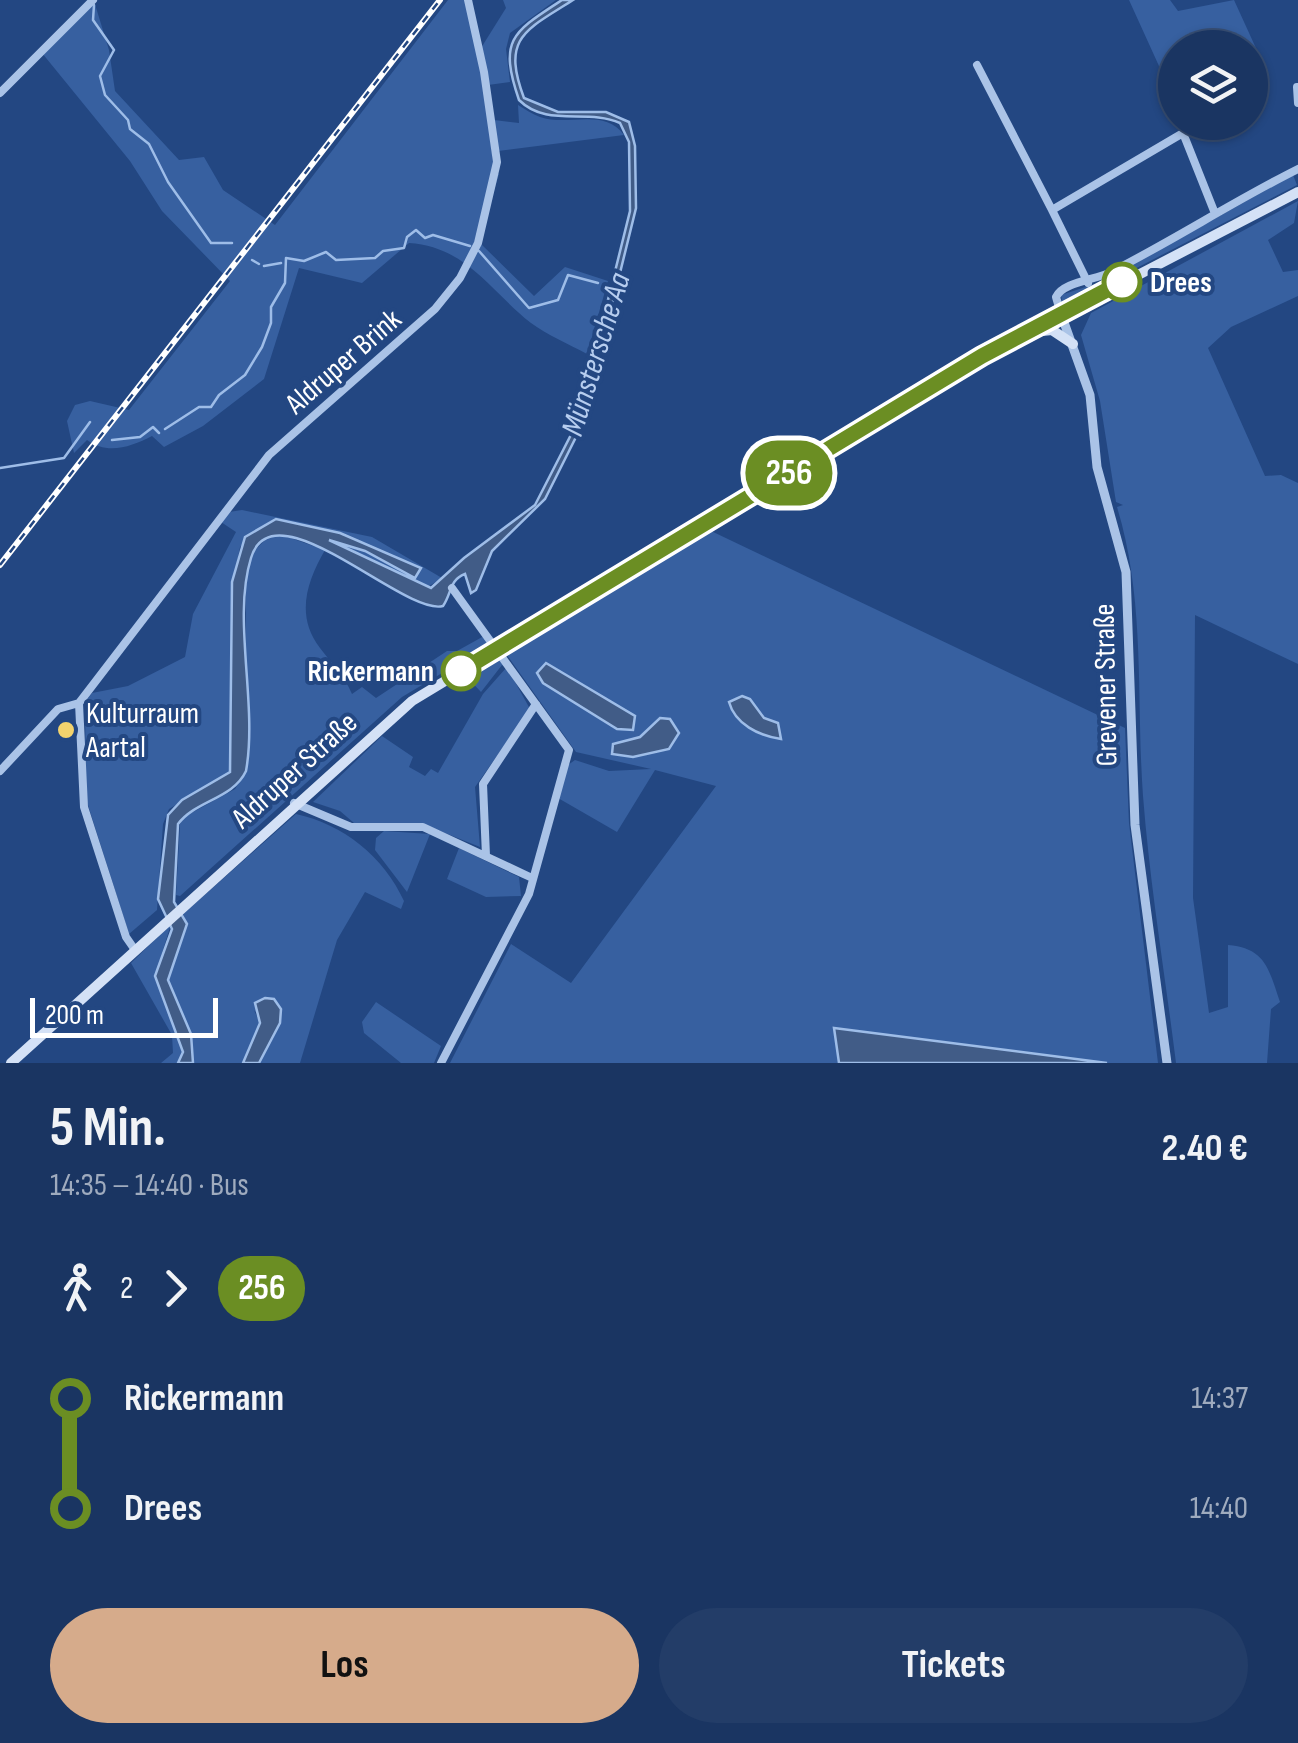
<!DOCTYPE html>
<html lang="de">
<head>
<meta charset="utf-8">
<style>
  :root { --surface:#1a3562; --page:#233d68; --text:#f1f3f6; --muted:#9fabbe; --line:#385077; --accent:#d6ab8b }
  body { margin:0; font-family:"Sofia Sans Condensed",sans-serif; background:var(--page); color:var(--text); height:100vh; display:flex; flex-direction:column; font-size:38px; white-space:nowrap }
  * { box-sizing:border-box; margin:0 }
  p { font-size:32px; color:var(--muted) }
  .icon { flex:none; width:55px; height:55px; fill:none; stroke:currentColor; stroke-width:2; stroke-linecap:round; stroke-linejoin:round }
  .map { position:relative; height:1063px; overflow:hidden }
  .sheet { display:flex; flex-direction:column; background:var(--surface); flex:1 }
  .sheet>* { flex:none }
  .badge { padding:0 20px; border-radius:32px; font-size:35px; line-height:65px }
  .controls { position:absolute; left:1158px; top:30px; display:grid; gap:20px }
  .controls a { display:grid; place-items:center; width:110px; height:110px; border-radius:50%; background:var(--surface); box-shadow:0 2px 8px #0004,0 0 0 2px var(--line); font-size:50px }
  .scale { position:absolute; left:30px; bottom:25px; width:188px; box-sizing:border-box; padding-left:10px; border:5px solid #fff; border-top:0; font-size:28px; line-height:35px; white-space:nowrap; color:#fff; -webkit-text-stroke:8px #234782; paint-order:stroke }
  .map>.badge { position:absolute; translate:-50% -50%; box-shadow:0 0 0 5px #fff }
  .legs { display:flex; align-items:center; gap:15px; height:110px; padding:0 50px; font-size:32px }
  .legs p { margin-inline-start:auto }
  .overview { display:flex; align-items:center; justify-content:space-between; height:170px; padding:0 50px }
  h1 { font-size:55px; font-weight:700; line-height:75px }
  .cta { display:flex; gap:20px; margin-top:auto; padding:20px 50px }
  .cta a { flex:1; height:115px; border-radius:60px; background:var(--accent); color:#111; font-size:40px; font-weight:700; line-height:115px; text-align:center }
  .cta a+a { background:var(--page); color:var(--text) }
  ul { padding:0 50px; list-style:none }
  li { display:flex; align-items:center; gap:35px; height:110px; font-size:38px }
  li i { display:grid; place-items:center; width:15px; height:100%; margin:0 12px; background:currentColor }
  li i::after { content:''; width:25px; height:25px; margin:-12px; border:8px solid; border-radius:50%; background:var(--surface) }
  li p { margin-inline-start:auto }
  li:first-child i { background:linear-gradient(#0000 50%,currentColor 0) }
  li:last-child i { background:linear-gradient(currentColor 50%,#0000 0) }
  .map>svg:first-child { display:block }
  .green { fill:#3760a0 }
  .water { fill:#415c87; stroke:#9ebde8; stroke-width:2.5 }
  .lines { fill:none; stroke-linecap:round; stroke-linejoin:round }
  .stream { stroke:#9ebde8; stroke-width:2.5 }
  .minor { stroke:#aac3e7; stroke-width:8 }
  .tertiary { stroke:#aac3e7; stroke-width:9 }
  .secondary { stroke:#d4e1f6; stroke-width:10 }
  .rail-casing { stroke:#fff; stroke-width:6 }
  .rail { stroke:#234782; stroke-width:2.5; stroke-dasharray:8; stroke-linecap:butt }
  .line-1-casing { stroke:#fff; stroke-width:22 }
  .line-1 { stroke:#6b8e23; stroke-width:15 }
  .stop-1-dot { fill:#fff; stroke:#6b8e23; stroke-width:5 }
  .poi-dot { fill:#f3d36d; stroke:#234782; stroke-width:4 }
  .labels { text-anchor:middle; stroke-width:8; stroke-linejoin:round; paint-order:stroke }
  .stop-label { font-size:30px; font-weight:bold; fill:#fff; stroke:#234782; text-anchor:start }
  .street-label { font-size:30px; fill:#fff; stroke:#234782 }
  .poi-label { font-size:30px; fill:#fff; stroke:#234782; text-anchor:start }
  .water-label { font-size:32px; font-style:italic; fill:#b6cdef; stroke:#234782 }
</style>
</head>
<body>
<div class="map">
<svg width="1298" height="1063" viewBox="0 0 1298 1063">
  <rect width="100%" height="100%" fill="#234782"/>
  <path class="green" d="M 448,0 L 467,0 L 483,72 L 494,171 L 499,174 L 479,242 L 534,296 L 565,267 L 608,281 L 587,354 C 569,344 547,335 531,323 C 489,290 467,247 409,243 L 362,283 L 299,268 L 264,379 L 203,426 L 164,447 L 152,436 C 131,447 107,455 87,440 L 74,453 L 67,421 L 75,405 L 90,401 L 129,410 L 230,281 L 162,211 L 130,161 L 42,53 L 94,1 L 109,50 L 115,91 L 179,160 L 204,157 L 223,190 L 275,225 Z
    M 503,0 L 556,0 L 510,33 L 506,49 L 510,82 L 488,85 L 481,48 L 506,8 Z
    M 1129,0 L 1170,0 L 1178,11 L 1234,0 L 1260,57 L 1250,61 L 1250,48 L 1175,48 L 1174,99 Z
    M 518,105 C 525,109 532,114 540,117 C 568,127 604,107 624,135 L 498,151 L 494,120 L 519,123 Z
    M 1293,175 L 1297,185 L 1067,304 L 1062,301 L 1061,295 L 1101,282 Z
    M 1298,201 L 1294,223 L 1268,240 L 1283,272 L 1298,270 L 1298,296 L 1231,327 L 1208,348 L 1265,476 L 1281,475 L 1298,483 L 1298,664 L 1195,615 L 1193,898 L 1209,1013 L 1228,1007 L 1228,945 C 1266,948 1269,970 1280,1002 L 1271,1009 L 1267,1063 L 1176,1063 C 1165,974 1150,886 1143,796 C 1136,699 1146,602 1117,507 L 1123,505 L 1116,502 L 1100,401 L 1081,335 L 1091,313 Z
    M 242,510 L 372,537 L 442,578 L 426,588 L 329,540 L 365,551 L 415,577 L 340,533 L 276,519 L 240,547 L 231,596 L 230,773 L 169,809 L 163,824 L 157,910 L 129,934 L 86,799 L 85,702 L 92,693 L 128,686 L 185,657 L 193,614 L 236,532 L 221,522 L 229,512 Z
    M 709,530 L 1125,728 L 1129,823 L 1158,1063 L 1107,1063 L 835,1028 L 839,1063 L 450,1063 L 511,944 L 571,983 L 716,786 L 655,770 L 617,832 L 558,798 L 568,765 L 575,760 L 609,771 L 651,769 L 576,752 L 504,651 Z
    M 270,535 L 282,535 L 325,550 C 307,581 295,616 320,648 C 332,664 344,675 352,694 L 362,687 L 376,698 L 447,651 L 457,651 L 484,636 L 489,645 L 402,697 L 180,896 L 176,895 L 180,824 L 184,817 L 235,789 L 246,771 L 246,578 L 253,552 Z
    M 495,657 L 502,658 L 530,709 L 475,787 L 480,847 L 420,823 L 354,823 L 340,811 L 313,802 L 382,736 L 413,757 L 409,767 L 425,776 L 431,769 L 438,773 L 483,694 L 506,668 L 502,665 L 481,692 L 466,676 Z
    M 296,814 C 343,824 384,857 404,901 L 401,909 L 365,892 L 337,940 L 300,1063 L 259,1063 L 275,1034 L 254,1010 L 260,1023 L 243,1063 L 193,1063 L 191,1034 L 168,980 L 187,924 L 183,914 Z
    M 384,831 L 430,834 L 407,892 L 375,850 L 376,838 Z
    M 459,848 L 519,877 L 521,896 L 486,897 L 447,879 Z
    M 171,924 L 155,976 L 183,1052 L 178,1063 L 161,1063 L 173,1053 L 172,1035 L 131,963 Z
    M 376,1002 L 441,1046 L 434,1063 L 401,1063 L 364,1033 L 362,1022 Z"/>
  <path class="water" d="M 562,0 L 573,0 C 526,30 501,37 524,98 L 558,112 L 606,112 L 629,122 L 635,146 L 636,208 L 583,423 L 545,499 L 492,551 L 476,590 L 471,593 L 465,574 C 449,580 452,593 443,606 C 405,617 273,484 251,558 C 232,619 258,705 246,771 C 233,799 196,800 178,824 L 174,902 L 187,924 L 168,980 L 191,1034 L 193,1063 L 178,1063 L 183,1052 L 155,976 L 172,929 L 158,899 L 168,815 L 182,800 L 230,772 L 232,582 L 245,537 L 276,519 L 340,533 L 421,568 L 415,578 L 365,551 L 329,540 L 431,588 L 464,558 L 535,505 L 578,421 L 630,211 L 629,142 L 620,123 C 587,108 547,128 519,100 C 498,39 513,32 562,0 Z
    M 546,663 L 635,716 L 633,730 L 617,729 L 543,683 L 537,673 Z
    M 742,696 L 750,699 L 764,718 L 778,723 L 781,739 C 759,736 735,724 729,702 Z
    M 660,718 L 670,719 L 679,733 L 669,749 L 633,757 L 612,754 L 613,744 L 640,737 Z
    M 265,998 L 274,999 L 281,1009 L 280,1023 L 259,1063 L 243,1063 L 260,1023 L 255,1003 Z
    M 834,1028 L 1107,1063 L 839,1063 Z"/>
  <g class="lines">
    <path class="stream" d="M 94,5 L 93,20 L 114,50 L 100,76 L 105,95 L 128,120 L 130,129 L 149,144 L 168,182 L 211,243 L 232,243
      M 479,251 L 529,308 L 558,300 L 568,275 L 598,283
      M 252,260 L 259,264
      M 264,266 L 281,263
      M 165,429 L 199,407 L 211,407 L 219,395 L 245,375 L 262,347 L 271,323 L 271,307 L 285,283 L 286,258 L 304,261 L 326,252 L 336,260 L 375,258 L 383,251 L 404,248 L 407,237 L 416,230 L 425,238 L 433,235 L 470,246
      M 112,440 L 140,437 L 153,427 L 159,433
      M 0,468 L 64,458 L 90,422"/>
    <path class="minor" d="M 977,65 L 1052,210
      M 1297,87 L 1298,103
      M 0,93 L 93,0
      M 1088,283 L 1052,210 L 1183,133 L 1214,211
      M 1061,314 L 1056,297 C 1063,282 1095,280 1111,272 C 1174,240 1234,201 1298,169
      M 0,771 L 58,709 L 79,703
      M 294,803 L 351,827 L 423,827 L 530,877
      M 486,856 L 483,784 L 536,704
      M 135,950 L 126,937 L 84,807 L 79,703 L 269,455 L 435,309 L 460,278 L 478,243 L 497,162 L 484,72 L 468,0
      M 441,1063 L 529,894 L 569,750 L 452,588"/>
    <path class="tertiary" d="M 1061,314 L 1090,395 L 1097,467 L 1126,572 L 1135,825 L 1167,1063"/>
    <path class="secondary" d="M 1032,332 L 1052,330 L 1073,344
      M 11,1063 L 412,701 L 982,356 L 1298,192"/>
    <g class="rail-casing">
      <path id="rail" d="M 0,565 L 440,0"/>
    </g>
    <use href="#rail" class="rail"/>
  </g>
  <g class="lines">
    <g class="line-1-casing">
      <path id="line-1" d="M 461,671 L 982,356 L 1122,282"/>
    </g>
    <use href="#line-1" class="line-1"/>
  </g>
  <g class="stop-1-dot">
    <circle cx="1122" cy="282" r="18"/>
    <circle cx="461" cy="671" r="18"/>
  </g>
  <circle class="poi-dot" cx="66" cy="730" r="10"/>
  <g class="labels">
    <g class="stop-label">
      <text x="1150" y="292">Drees</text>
      <text x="434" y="681" text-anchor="end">Rickermann</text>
    </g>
    <g class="street-label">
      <text transform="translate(343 361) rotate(-41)" y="10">Aldruper Brink</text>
      <text transform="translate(1105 685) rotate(-91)" y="10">Grevener Straße</text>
      <text transform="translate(294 770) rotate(-42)" y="10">Aldruper Straße</text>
    </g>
    <g class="poi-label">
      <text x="86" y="723">Kulturraum<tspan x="86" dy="34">Aartal</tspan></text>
    </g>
    <g class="water-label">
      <text transform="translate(595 354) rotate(-73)" y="11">Münstersche Aa</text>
    </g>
  </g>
</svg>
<div class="controls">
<a><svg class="icon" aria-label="layers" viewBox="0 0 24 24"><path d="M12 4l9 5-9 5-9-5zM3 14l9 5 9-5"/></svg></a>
</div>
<div class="scale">200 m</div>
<b class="badge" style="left:789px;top:473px;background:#6b8e23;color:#fff">256</b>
</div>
<section class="sheet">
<div class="overview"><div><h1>5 Min.</h1><p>14:35 – 14:40 · Bus</p></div><b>2.40 €</b></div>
<div class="legs"><svg class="icon" aria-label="walk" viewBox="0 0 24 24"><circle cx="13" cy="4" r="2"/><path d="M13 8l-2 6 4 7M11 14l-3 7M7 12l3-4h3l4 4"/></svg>2<svg class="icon" aria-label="forward" viewBox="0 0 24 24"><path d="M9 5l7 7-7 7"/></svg><b class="badge" style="background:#6b8e23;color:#fff">256</b></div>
<ul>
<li><i style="color:#6b8e23"></i><b>Rickermann</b><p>14:37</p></li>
<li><i style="color:#6b8e23"></i><b>Drees</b><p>14:40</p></li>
</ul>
<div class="cta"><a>Los</a><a>Tickets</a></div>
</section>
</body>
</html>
